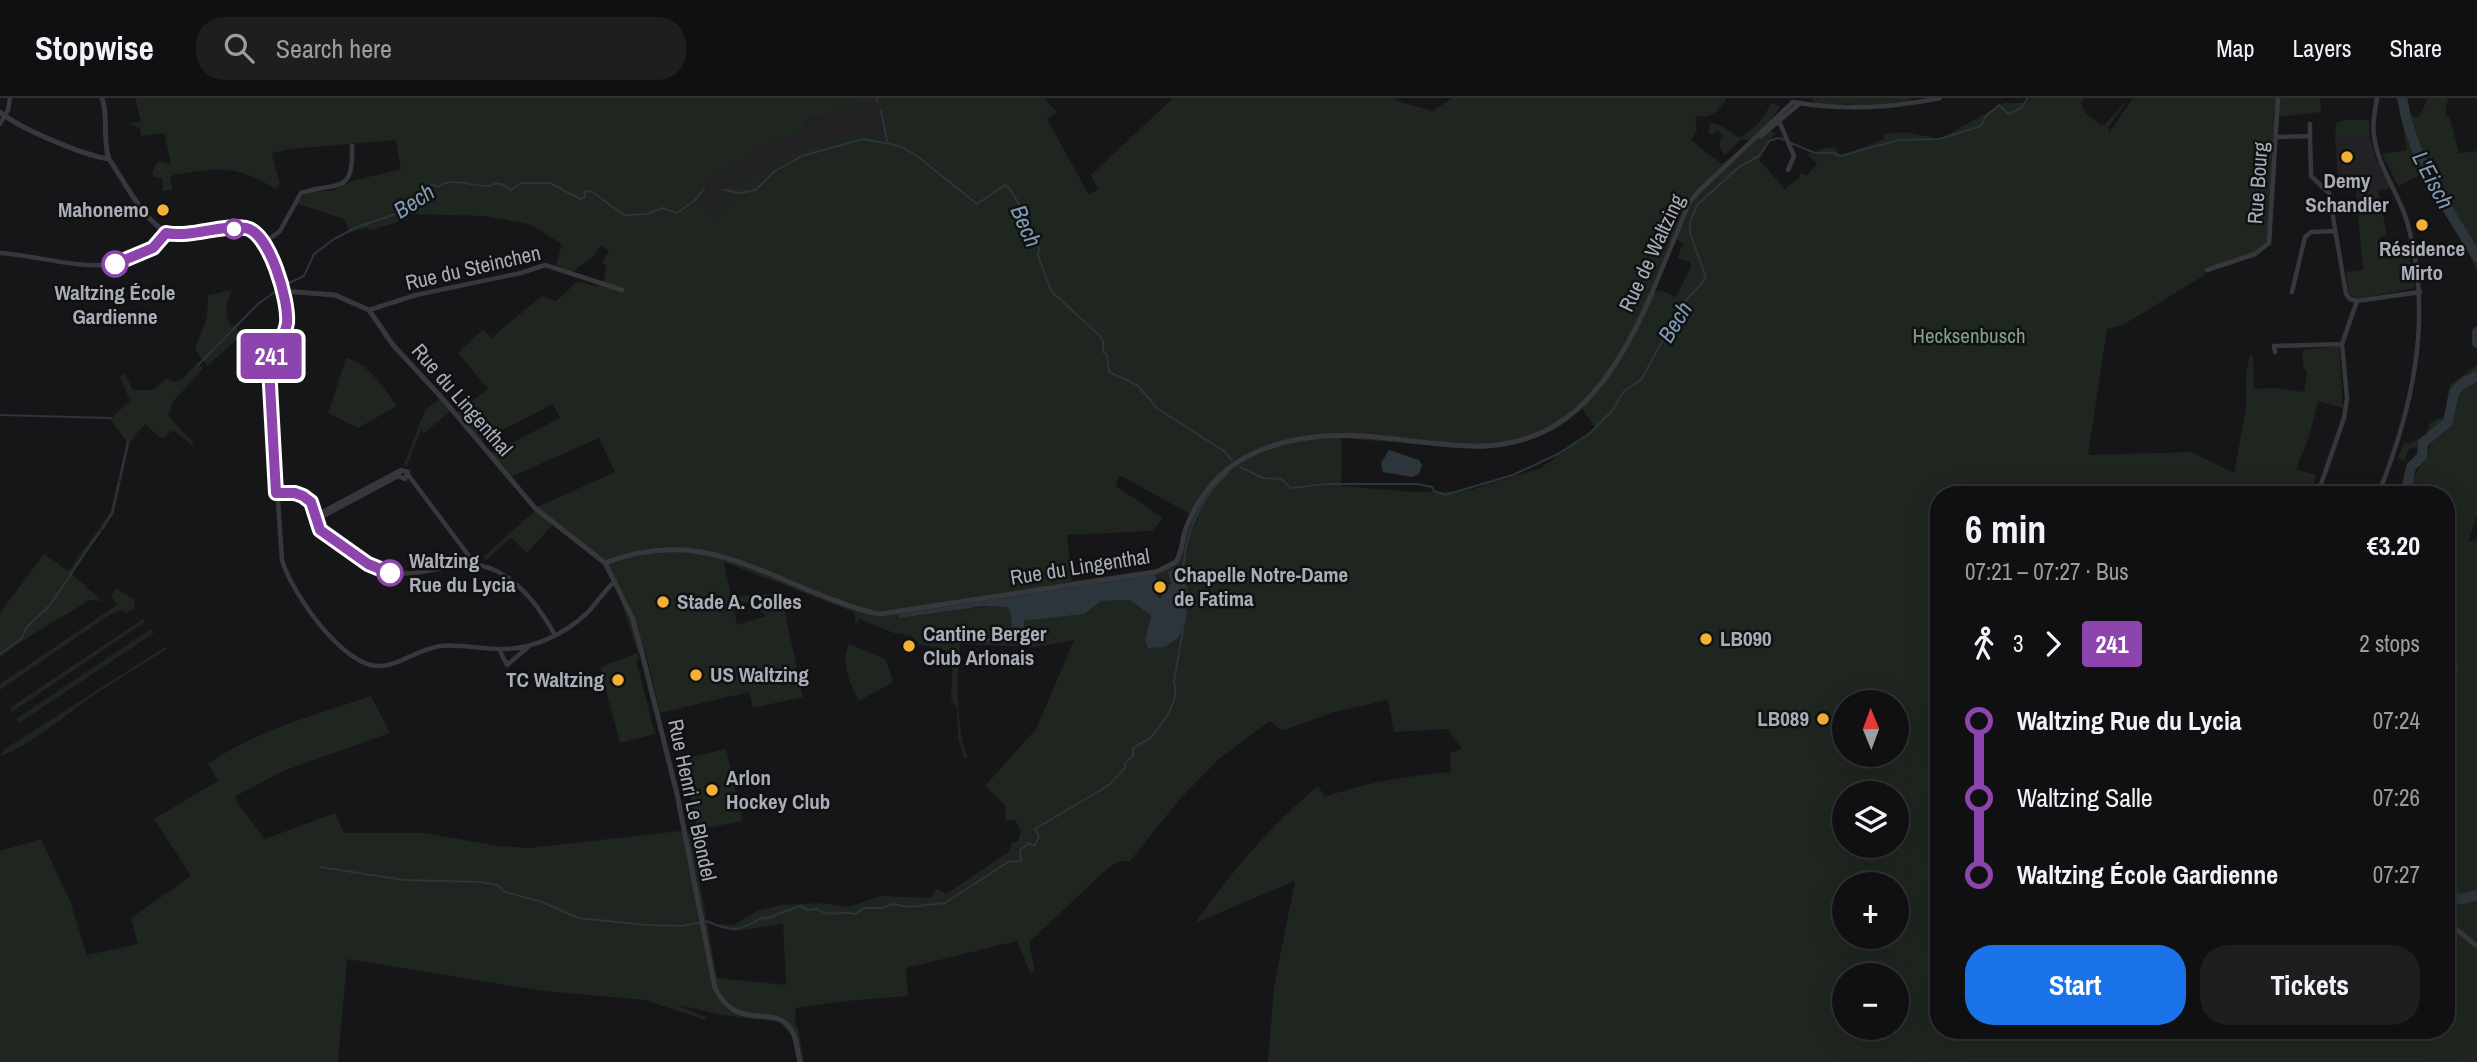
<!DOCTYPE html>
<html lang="en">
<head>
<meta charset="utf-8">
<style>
  :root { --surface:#101012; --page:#1e1e20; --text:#f1f3f6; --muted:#9c9d9f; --line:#303032; --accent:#1a73e8 }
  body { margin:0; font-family:"Archivo Narrow",sans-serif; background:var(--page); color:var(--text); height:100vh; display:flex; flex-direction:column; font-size:26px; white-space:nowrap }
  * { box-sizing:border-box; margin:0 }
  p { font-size:23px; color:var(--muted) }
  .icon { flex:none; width:38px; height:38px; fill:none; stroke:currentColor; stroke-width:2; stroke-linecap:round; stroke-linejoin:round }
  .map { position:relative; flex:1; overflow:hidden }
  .side { position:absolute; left:1930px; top:388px; width:525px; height:553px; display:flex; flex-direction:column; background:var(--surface); border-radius:28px; box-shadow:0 7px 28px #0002,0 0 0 2px var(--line) }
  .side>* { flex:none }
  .badge { padding:0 14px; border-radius:5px; font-size:24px; line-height:46px }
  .needle { width:46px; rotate:359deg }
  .tools { position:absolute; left:1832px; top:592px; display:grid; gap:14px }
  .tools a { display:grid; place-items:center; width:77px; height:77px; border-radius:50%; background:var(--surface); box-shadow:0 7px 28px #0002,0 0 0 2px var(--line); font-size:35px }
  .map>.badge { position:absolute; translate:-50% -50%; box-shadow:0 0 0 4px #fff }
  .legs { display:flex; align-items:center; gap:10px; height:77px; padding:0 35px; font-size:23px }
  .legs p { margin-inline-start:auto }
  .headline { display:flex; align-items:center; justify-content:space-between; height:119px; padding:0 35px }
  h1 { font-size:38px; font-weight:700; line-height:52px }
  .button { display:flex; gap:14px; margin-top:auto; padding:14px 35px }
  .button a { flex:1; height:80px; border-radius:28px; background:var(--accent); color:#fff; font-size:28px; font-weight:700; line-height:80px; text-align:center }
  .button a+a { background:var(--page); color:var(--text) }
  ul { padding:0 35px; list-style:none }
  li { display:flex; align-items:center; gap:24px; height:77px; font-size:26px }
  li i { display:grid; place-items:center; width:10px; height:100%; margin:0 9px; background:currentColor }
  li i::after { content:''; width:18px; height:18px; margin:-9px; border:5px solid; border-radius:50%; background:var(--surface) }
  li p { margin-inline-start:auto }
  li:first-child i { background:linear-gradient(#0000 50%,currentColor 0) }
  li:last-child i { background:linear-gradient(currentColor 50%,#0000 0) }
  header { display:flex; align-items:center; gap:42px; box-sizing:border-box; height:98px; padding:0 35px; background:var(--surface); border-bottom:2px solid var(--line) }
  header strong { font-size:33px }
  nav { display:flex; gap:38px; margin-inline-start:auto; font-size:24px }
  .search { width:490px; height:63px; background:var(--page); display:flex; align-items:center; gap:18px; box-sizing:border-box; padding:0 24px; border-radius:28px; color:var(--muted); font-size:26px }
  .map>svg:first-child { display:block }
  .built { fill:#222225 }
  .green { fill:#1e261f; fill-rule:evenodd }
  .water { fill:#2c353c }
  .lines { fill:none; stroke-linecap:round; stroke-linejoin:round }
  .stream { stroke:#2c353c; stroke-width:2 }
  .river { stroke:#2c353c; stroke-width:10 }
  .minor { stroke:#37383d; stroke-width:4.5 }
  .tertiary { stroke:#37383d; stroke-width:5 }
  .line-1-casing { stroke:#fff; stroke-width:16 }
  .line-1 { stroke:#8e44ad; stroke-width:10 }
  .poi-dot { fill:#f2b134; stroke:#111113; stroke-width:2.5 }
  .stop-1-dot { fill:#fff; stroke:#8e44ad; stroke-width:3.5 }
  .labels { text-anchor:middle; stroke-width:5; stroke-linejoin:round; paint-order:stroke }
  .poi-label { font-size:21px; font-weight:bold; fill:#a8adb8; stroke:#111113; text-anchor:start }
  .street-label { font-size:21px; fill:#a8adb8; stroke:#111113 }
  .stop-label { font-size:21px; font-weight:bold; fill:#a8adb8; stroke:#111113 }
  .park-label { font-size:21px; fill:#7fa381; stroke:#111113 }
  .water-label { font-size:23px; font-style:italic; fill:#7f9bb3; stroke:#111113 }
</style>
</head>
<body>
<header>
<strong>Stopwise</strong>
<div class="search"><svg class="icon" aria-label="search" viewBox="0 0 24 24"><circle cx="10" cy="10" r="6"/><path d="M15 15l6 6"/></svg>Search here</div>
<nav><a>Map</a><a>Layers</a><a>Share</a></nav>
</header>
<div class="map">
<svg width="2477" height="964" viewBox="0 0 2477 964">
  <rect width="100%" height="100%" fill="#161618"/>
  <path class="built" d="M 876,1 L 886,42 L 875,42 L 867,38 L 853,37 L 800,54 L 740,82 L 727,101 L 733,110 L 715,120 L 699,103 L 709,84 L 726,70 L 747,61 L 758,50 L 807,32 L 805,24 Z
    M 2370,38 L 2375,59 L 2390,90 L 2378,93 L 2382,112 L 2358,116 L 2355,78 L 2338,78 L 2335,40 Z"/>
  <path class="green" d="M 135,0 L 1044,0 L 1057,14 L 1047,21 L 1089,97 L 1098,91 L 1091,77 L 1173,0 L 1395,0 L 1394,2 L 1433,13 L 1452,0 L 1727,0 C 1719,11 1713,22 1698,17 L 1695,21 L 1697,33 L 1691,42 L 1722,66 L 1751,43 L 1741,41 L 1725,57 L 1719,49 L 1722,36 L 1718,32 L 1711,37 L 1709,36 L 1710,25 L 1720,27 L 1740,40 L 1758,26 L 1772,5 L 1780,9 L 1765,31 L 1775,35 L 1759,62 L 1785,91 L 1800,79 L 1799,75 L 1806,78 L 1817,66 L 1808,57 L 1809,55 L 1815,57 L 1817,52 L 1835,49 L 1840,57 C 1855,54 1869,46 1884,41 L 1884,36 L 1906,34 L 1940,41 L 2004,5 L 2026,5 L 2031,0 L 2084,0 L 2081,4 L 2085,15 L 2101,27 L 2105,26 L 2129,0 L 2108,30 L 2109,35 L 2133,0 L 2320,0 L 2321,14 L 2278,19 L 2269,145 L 2262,152 L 2207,172 L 2203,178 L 2123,227 L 2107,231 L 2088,357 L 2191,354 L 2234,375 L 2246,311 L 2246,275 L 2250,257 L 2253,257 L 2254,291 L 2275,290 L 2304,294 L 2307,274 L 2303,269 L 2303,252 L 2339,248 L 2343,310 L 2318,303 L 2309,339 L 2296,371 L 2316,377 L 2310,397 L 1939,397 L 1939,933 L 2446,933 L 2446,397 L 2403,397 L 2408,392 L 2433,342 L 2423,343 L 2420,348 L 2409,351 L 2404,363 L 2398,360 L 2404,344 L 2410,346 L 2426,336 L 2430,325 L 2445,318 L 2450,287 L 2477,267 L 2477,417 L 2468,444 L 2477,441 L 2477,964 L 1268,964 L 1274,889 L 1295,783 L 1195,825 C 1233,773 1268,729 1318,688 L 1325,699 C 1367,684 1406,678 1451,674 L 1450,655 L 1462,651 L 1447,631 L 1394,634 L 1388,602 L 1334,614 L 1282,633 L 1270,623 L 1219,661 L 1179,702 L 1130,763 L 1119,763 L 1106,772 L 1029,844 L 1035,873 L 1030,874 L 1017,843 L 906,870 L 908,898 L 846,903 L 796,910 L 795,925 L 798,930 L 804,964 L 797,964 L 792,938 L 779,924 L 722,917 L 674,906 L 706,919 L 705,922 L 645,902 L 544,893 L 347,861 L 338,964 L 0,964 L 0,753 L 41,741 L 70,803 L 87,857 L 138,846 L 131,820 L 191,778 L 154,721 L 218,683 L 208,666 C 257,632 315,617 371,598 L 390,635 L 283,673 L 236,698 L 236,703 L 265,741 L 335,715 L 344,735 L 424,735 L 499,748 L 529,750 L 680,733 L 691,736 L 717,880 L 786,887 L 783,826 L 735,833 L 720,829 L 718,826 L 734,827 L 757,813 L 781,807 L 821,805 L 848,809 L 881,798 L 930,800 L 937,791 L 946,796 L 1010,753 L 1012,744 L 1018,743 L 1021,733 L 1015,722 L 1006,723 L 1005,707 L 985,688 L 1036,631 L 1074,542 L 1036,549 L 960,546 C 957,576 955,632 968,659 L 964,660 L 958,639 L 957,610 L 951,602 L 953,554 L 919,546 L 912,538 L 894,535 L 859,521 L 856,527 L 854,514 L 724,464 L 737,527 L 766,518 L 749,504 L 742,505 L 736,498 L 775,496 L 783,506 L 803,599 L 753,610 L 749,594 L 660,615 L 645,552 L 638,555 L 639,560 L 636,562 L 655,636 L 620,645 L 600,569 L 638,555 L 611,473 L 554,425 L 527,455 L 511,440 L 486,462 L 483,459 L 536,412 L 535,410 L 615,374 L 599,340 L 511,379 L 491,355 L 560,320 L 553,306 L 481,343 L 457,314 L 488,291 L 458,255 L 483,231 L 491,240 L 542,198 L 556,203 L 578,183 C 600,190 604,193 606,167 L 602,164 L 609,153 L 601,147 L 594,158 L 572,174 L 556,167 L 562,146 L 529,126 L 485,118 L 409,116 L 409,121 L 371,132 L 367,130 L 350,134 L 344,121 L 296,105 L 309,94 L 334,92 L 352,83 L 401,71 L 396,42 L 291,51 L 272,55 L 280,86 L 275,91 C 237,66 217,70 174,77 L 170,79 L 173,92 L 163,93 L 162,80 L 154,79 L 152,75 L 158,63 L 171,66 L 164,35 L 141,38 L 140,31 L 129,25 L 141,24 ZM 876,2 L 886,42 C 874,42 865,36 854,37 C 823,39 769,68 740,82 L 735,89 L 723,90 L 720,99 L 727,101 L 732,110 L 715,120 L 699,103 L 709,84 L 726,70 L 747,61 L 759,50 L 807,32 L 806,23 ZM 1676,140 L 1683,146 L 1677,160 L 1690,164 L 1691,168 L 1676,199 L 1660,192 L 1653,195 ZM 1582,310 L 1595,330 L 1541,370 L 1467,393 L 1414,394 L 1341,388 L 1342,340 L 1450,349 L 1480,349 L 1477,352 C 1516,347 1555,340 1582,310 ZM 1119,377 L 1192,417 L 1176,463 L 1156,471 L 1072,483 L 1067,437 L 1152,433 L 1163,420 L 1116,388 ZM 1183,469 L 1185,469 L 1184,481 C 1187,506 1185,564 1145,542 L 1151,518 L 1130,502 L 1101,503 L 1084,516 L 1024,523 L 1011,545 L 980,539 L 1005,539 L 1013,535 L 1010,513 L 1007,509 L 983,508 L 900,520 L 899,516 L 1155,495 L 1160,500 ZM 1844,604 L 1897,604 L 1897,656 L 1844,656 ZM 1844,695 L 1897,695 L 1897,747 L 1844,747 ZM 1844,786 L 1897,786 L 1897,838 L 1844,838 ZM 1844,877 L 1897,877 L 1897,929 L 1844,929 Z
    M 1812,0 L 1911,0 L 1911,3 L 1853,9 L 1852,5 L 1835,8 L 1814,6 Z
    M 2398,0 L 2408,0 L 2410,13 L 2414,19 L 2419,19 L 2428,0 L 2448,0 L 2445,17 L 2449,18 L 2459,55 L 2477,53 L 2477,173 L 2465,148 L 2420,77 L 2398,88 L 2382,56 L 2407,52 Z
    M 2345,22 L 2369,22 L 2370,38 L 2335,40 L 2336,25 Z
    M 2382,112 L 2387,137 L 2379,140 L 2382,156 L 2389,160 L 2409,155 L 2415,190 L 2357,201 L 2349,196 L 2346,174 L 2363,172 L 2358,116 Z
    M 232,192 C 227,206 223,213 230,226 L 237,229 L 241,238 L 207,268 L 195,251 L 207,219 L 208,197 Z
    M 346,260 C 368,264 384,291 397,308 L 358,330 L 328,315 Z
    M 197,265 L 203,270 L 173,304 L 168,318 L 194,345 L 192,347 L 173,332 L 162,341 L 145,326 L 130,344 L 114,416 L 71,475 L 102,503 L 89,502 C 60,522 27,536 0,560 L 0,515 L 44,456 L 68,473 L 110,415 L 127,344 L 110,321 L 130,303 L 120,278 L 125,276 L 133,292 L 152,292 L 167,281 L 174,284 L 181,282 Z
    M 441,299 L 452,312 L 424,335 L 421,332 L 406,370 L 404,366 L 425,312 Z
    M 117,490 L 134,502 L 135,511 L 127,515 L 121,512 L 109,517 L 0,592 L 0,586 L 117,507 L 111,497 Z
    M 143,521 L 145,524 L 12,614 L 10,610 Z
    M 151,531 L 154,535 L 19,625 L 16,621 Z
    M 849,546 L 886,561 L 893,584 L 859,603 C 850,586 840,565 849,546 Z
    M 165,549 L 167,551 C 143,566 120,580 97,595 C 77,608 20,656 0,657 L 5,651 Z
    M 726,651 L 742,723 L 697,732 L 683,661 Z"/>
  <path class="water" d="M 1389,352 L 1419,362 L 1422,367 L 1419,376 L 1412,379 L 1383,374 L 1381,365 Z
    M 1178,468 L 1186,469 L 1184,481 L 1188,504 L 1181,533 L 1178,540 L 1165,549 L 1148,550 L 1145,542 L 1151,518 L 1130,502 L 1101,503 L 1084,516 L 1024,523 L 1024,534 L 1011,545 L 981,544 L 978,541 L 1005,539 L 1013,535 L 1010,513 L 1007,509 L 983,508 L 899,520 L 899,516 L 1154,477 L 1160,485 L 1155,495 L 1160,500 L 1171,485 L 1168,474 Z"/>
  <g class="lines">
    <path class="stream" d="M 876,0 L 877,3
      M 881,13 L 887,43
      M 1791,45 L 1815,55 L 1833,55 L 1840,58 L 1899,42 L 1940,41 L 1981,28 L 1986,18 L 1999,7 L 2008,16 L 2020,11 L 2028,0
      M 724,92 L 739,95 L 756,92 L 775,73 L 802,58 L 863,41 L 900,48 L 917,58 L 977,106 L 1005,87 L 1010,91 L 1026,118 L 1039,150 L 1038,157 L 1051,193 L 1100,238 L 1103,243 L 1103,254 L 1107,257 L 1109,274 L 1137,287 L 1158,311 L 1224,353 L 1232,362
      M 289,185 L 304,178 L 314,156 L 334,141 L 357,129 L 399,115 L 404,104 L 432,86 L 438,89 C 451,79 469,87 484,88 C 491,89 493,84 501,86 C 506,88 506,89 511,92 L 521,85 L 550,85 L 580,101 L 585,99 L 584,94 L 591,93 L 624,117 L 648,116 L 662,110 L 677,115 L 695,102 L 704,91
      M 199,266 L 259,205 L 278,192
      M 0,317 L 111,320
      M 1240,369 L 1263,380 L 1281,381 L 1291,390 L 1326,386 L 1417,386 L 1432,389 L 1434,393 L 1445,397 L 1513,377 L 1558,356 L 1589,336 L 1612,313 L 1624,293 L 1641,282 L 1682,207 L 1706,180 L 1690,135 L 1690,124 L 1697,107 L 1739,69 L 1759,58 L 1769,43 L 1778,40 L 1785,42
      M 120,380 L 128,344
      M 103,430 L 112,415 L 119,384
      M 1183,470 C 1186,433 1200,400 1228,375
      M 1184,482 L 1188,504
      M 0,556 L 22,540 C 25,525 41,518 50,507 C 67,483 82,458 100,434
      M 320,769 L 404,782 L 480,784 L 497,787 L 505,794 L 542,804 L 578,820 L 647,827 L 681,828 L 698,825
      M 706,823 C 732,834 739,834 763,819 L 765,821 L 800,808 L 808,812 L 817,811 C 829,820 842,812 856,816 L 863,810 L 882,810 L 893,806 L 908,809 L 945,805 L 1008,764 L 1021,763 L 1020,752 L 1029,745 L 1034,748 L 1039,739 L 1035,731 L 1109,687 L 1126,669 L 1125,665 L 1133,658 L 1133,651 C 1138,645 1147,644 1152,638 C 1163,623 1180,605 1174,584 L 1186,513"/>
    <path class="river" d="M 2402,0 C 2412,62 2446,106 2477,159
      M 2477,234 L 2477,245
      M 2399,397 L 2407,389 L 2411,369 L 2422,358 L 2423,345 L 2448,324 L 2454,294 L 2462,286 L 2477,278
      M 2446,559 L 2453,568 L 2452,578 L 2446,582
      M 2446,799 L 2462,801 L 2477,797"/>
    <path class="minor" d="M 2377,0 C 2375,12 2372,25 2374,37 C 2377,69 2400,96 2408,127 C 2433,220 2413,310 2378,397
      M 0,26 L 8,12 L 10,0
      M 2310,26 L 2310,38
      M 1761,38 L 1779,23
      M 2277,39 L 2310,38 L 2311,78 L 2329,95 L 2346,196 L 2350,201 L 2357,203
      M 1788,72 L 1794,58 L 1779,23 L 1799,6
      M 264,145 L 280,133 L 301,95 C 337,83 354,98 352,48
      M 0,155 C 52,158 131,191 166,135
      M 2207,172 L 2255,156 L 2269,145 L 2278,0
      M 283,193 L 287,226 L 271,257 L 269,269 L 282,462 C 291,494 343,569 379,568 C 398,568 419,551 440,548 C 460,546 480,551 499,551 C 531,552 564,537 587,515 C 597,505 604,493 615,483
      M 2292,194 L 2305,139 L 2311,134 L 2334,133
      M 1652,195 L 1689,105 L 1699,93 L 1793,4 C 1845,13 1889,10 1940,0
      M 369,212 L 416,197 L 521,175 L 545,167 L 622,192
      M 2275,254 L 2274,248 L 2342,246
      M 409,378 L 475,466
      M 276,395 C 292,395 310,394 315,414 C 316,419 316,424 319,429 C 321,432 364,463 370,466 C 401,484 426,472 458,467 C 504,460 536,503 555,537
      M 2318,395 L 2344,320 L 2347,300 L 2342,246 L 2357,203 L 2420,194
      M 315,418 L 399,373
      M 316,422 L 398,378 L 401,372 L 408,374 L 405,381 L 398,378
      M 499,551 L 507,567 L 528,549"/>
    <path class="tertiary" d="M 102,0 C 109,20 102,41 109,61 C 124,82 147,131 173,136 L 240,130 L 254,133 L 268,150 L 283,193 L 335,197 L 369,212 L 393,247 L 442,300 L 535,410 L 605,465 L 632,519 L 642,555 L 677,696 L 715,890 C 739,939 779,900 794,937 C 797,945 798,955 800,964
      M 0,14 C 20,31 83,57 109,61
      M 605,465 C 692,432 745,467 823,498 C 842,505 860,513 880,516 L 1156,474 L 1176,464 C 1182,454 1182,444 1185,433 C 1191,415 1205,392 1219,379 C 1240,358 1271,346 1300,341 C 1360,331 1410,346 1470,348 C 1569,352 1617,277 1652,195
      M 2446,823 L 2477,848"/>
  </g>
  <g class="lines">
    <g class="line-1-casing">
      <path id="line-1" d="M 115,166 L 153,150 L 166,135 C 193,140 220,126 246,130 C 270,135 289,203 287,225 C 285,240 272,253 269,269 L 276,395 L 295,395 L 303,398 L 311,404 L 320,432 L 368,466 L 390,475"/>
    </g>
    <use href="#line-1" class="line-1"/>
  </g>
  <g class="poi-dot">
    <circle cx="2347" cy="59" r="7"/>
    <circle cx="163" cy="112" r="7"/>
    <circle cx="2422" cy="127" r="7"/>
    <circle cx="1160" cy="489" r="7"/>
    <circle cx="663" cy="504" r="7"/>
    <circle cx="1706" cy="541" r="7"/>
    <circle cx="909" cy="548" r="7"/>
    <circle cx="696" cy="577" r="7"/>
    <circle cx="618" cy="582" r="7"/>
    <circle cx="1823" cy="621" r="7"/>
    <circle cx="712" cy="692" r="7"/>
  </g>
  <g class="stop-1-dot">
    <circle cx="234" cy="131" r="9"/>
    <circle cx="115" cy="166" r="12"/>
    <circle cx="390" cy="475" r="12"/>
  </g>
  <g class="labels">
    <g class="poi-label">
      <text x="2347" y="90" text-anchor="middle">Demy<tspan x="2347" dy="24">Schandler</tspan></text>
      <text x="149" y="119" text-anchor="end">Mahonemo</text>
      <text x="2422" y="158" text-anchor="middle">Résidence<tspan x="2422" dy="24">Mirto</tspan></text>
      <text x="1174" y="484">Chapelle Notre-Dame<tspan x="1174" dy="24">de Fatima</tspan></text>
      <text x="677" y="511">Stade A. Colles</text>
      <text x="923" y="543">Cantine Berger<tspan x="923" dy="24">Club Arlonais</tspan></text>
      <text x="1720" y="548">LB090</text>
      <text x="710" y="584">US Waltzing</text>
      <text x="604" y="589" text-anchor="end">TC Waltzing</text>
      <text x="1809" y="628" text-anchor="end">LB089</text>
      <text x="726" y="687">Arlon<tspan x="726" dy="24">Hockey Club</tspan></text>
    </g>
    <g class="street-label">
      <text transform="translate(2258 85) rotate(-86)" y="7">Rue Bourg</text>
      <text transform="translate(1652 155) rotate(-65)" y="7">Rue de Waltzing</text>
      <text transform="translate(473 170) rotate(-13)" y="7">Rue du Steinchen</text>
      <text transform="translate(462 302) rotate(49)" y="7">Rue du Lingenthal</text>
      <text transform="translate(1080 469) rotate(-9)" y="7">Rue du Lingenthal</text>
      <text transform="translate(692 702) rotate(78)" y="7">Rue Henri Le Blondel</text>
    </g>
    <g class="stop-label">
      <text x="115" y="202">Waltzing École<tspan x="115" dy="24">Gardienne</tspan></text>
      <text x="409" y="470" text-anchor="start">Waltzing<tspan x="409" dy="24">Rue du Lycia</tspan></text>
    </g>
    <g class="park-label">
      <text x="1969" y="245">Hecksenbusch</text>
    </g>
    <g class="water-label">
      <text transform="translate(2433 82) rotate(62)" y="8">L'Eisch</text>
      <text transform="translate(414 103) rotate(-33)" y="8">Bech</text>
      <text transform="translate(1026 128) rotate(66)" y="8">Bech</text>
      <text transform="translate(1675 224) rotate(-58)" y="8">Bech</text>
    </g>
  </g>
</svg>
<div class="tools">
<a><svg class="needle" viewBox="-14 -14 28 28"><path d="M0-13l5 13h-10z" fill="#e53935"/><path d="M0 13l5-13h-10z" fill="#9c9d9f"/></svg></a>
<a><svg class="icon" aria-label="layers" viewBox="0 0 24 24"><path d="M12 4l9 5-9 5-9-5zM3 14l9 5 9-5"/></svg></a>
<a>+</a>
<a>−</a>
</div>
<b class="badge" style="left:271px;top:258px;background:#8e44ad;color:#fff">241</b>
<section class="side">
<div class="headline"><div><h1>6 min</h1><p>07:21 – 07:27 · Bus</p></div><b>€3.20</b></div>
<div class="legs"><svg class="icon" aria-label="walk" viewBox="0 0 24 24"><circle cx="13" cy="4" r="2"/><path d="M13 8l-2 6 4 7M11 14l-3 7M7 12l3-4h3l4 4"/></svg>3<svg class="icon" aria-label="forward" viewBox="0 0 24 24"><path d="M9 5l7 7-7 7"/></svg><b class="badge" style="background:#8e44ad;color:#fff">241</b><p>2 stops</p></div>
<ul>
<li><i style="color:#8e44ad"></i><b>Waltzing Rue du Lycia</b><p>07:24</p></li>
<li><i style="color:#8e44ad"></i><span>Waltzing Salle</span><p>07:26</p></li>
<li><i style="color:#8e44ad"></i><b>Waltzing École Gardienne</b><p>07:27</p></li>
</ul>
<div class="button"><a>Start</a><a>Tickets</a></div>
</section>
</div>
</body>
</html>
